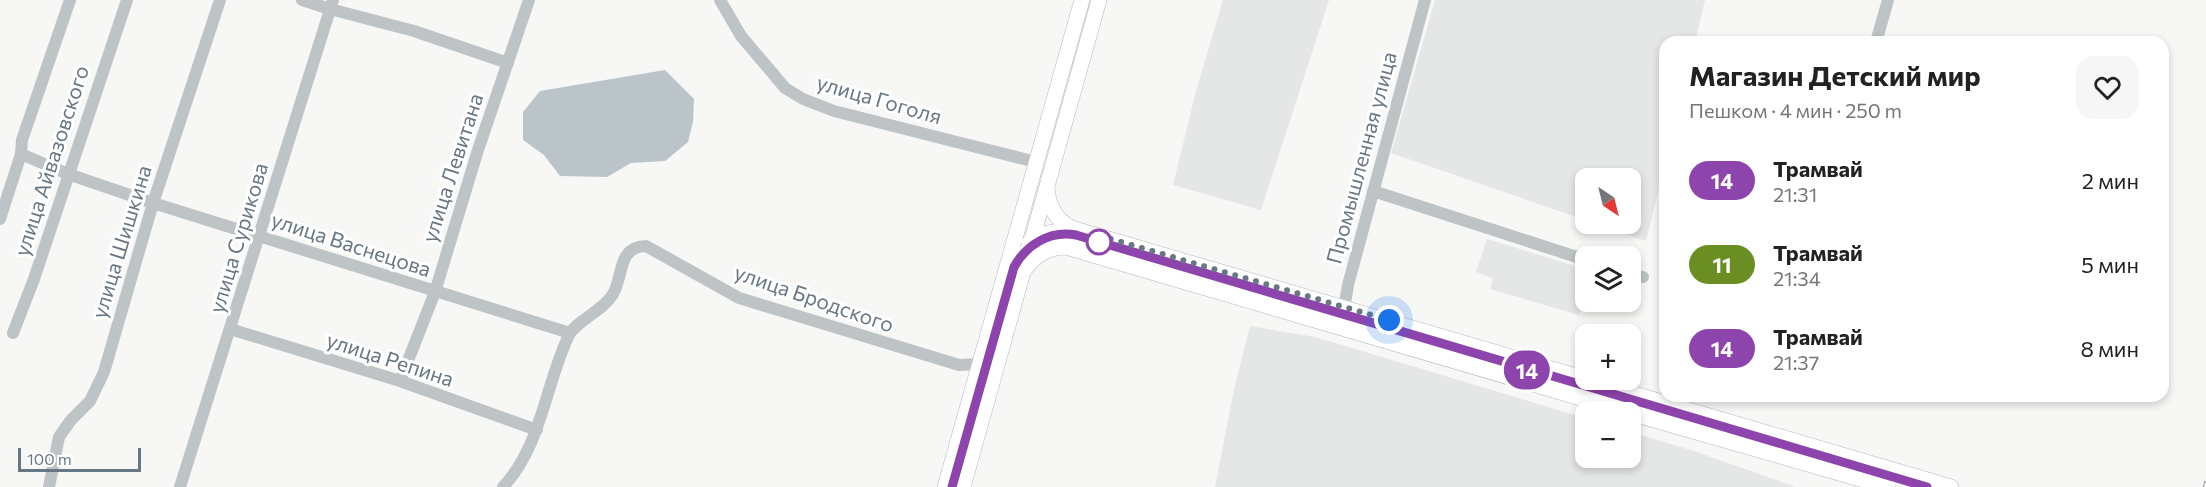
<!DOCTYPE html>
<html lang="ru">
<head>
<meta charset="utf-8">
<style>
  :root { --surface:#fff; --page:#f6f6f6; --text:#222; --muted:#767676 }
  body { margin:0; font-family:Commissioner,sans-serif; background:var(--page); color:var(--text); height:100vh; display:flex; flex-direction:column; font-size:22px; white-space:nowrap }
  * { box-sizing:border-box; margin:0 }
  p { font-size:20px; color:var(--muted) }
  .icon { flex:none; width:33px; height:33px; fill:none; stroke:currentColor; stroke-width:2; stroke-linecap:round; stroke-linejoin:round }
  .map { position:relative; flex:1; overflow:hidden }
  .details { position:absolute; left:1659px; top:36px; width:510px; height:366px; display:flex; flex-direction:column; background:var(--surface); border-radius:18px; box-shadow:0 3px 9px #0003 }
  .details>* { flex:none }
  .badge { padding:0 12px; border-radius:20px; font-size:21px; line-height:39px }
  .needle { width:39px; rotate:145deg }
  .fabs { position:absolute; left:1575px; top:168px; display:grid; gap:12px }
  .fabs a { display:grid; place-items:center; width:66px; height:66px; border-radius:12px; background:var(--surface); box-shadow:0 3px 9px #0003; font-size:30px }
  .scale { position:absolute; left:18px; bottom:15px; width:123px; box-sizing:border-box; padding-left:6px; border:3px solid #687784; border-top:0; font-size:16px; line-height:21px; white-space:nowrap; color:#687784; -webkit-text-stroke:4px #fff; paint-order:stroke }
  .you { position:absolute; width:30px; height:30px; margin:-15px; border:4px solid #fff; border-radius:50%; background:#1a73e8; box-shadow:0 0 0 9px #1a73e833 }
  .map>.badge { position:absolute; translate:-50% -50%; box-shadow:0 0 0 3px #fff }
  .round { display:grid; place-items:center; flex:none; width:63px; height:63px; border-radius:18px; background:var(--page) }
  .overview { display:flex; align-items:center; justify-content:space-between; height:102px; padding:0 30px }
  h1 { font-size:28px; font-weight:700; line-height:45px }
  ul { padding:0; list-style:none }
  li { display:flex; align-items:center; gap:18px; height:84px; padding:0 30px }
  li div { flex:1 }
  li b { display:block; font-size:22px }
  li em { font-style:normal }
  li .badge { min-width:66px; font-weight:700; text-align:center }
  .map>svg:first-child { display:block }
  .built { fill:#e5e6e6 }
  .water { fill:#bac4c9 }
  .lines { fill:none; stroke-linecap:round; stroke-linejoin:round }
  .major-casing { stroke:#b2b7bb; stroke-width:16 }
  .minor { stroke:#bec3c6; stroke-width:12 }
  .major { stroke:#fff; stroke-width:15 }
  .tram { stroke:#a0a7ac; stroke-width:1.5 }
  .rail-casing { stroke:#a0a7ac; stroke-width:4.5 }
  .rail { stroke:#fff; stroke-width:2; stroke-dasharray:7; stroke-linecap:butt }
  .line-casing { stroke:#fff; stroke-width:14 }
  .line { stroke:#8e44ad; stroke-width:9 }
  .walk { stroke:#687784; stroke-width:6; stroke-dasharray:0 10.8 }
  .stop-dot { fill:#fff; stroke:#8e44ad; stroke-width:3 }
  .labels { text-anchor:middle; stroke-width:6; stroke-linejoin:round; paint-order:stroke }
  .street-label { font-size:21px; fill:#687784; stroke:#fff }
</style>
</head>
<body>
<div class="map">
<svg width="2206" height="487" viewBox="0 0 2206 487">
  <rect width="100%" height="100%" fill="#f7f7f5"/>
  <path class="built" d="M 1223,0 L 1329,0 L 1261,210 L 1173,185 L 1196,91 Z
    M 1435,0 L 1705,0 L 1695,42 L 1665,42 L 1665,164 L 1646,241 L 1596,224 L 1630,224 L 1630,178 L 1586,178 L 1585,220 L 1391,153 Z
    M 1487,239 L 1585,269 L 1585,294 L 1579,315 L 1490,289 L 1493,278 L 1476,272 Z
    M 1250,326 L 1315,337 L 1585,418 L 1586,458 L 1630,458 L 1631,432 L 1691,450 L 1796,487 L 1215,487 L 1234,389 Z"/>
  <path class="water" d="M 665,70 L 694,99 L 693,122 L 688,142 L 665,161 L 631,163 L 607,177 L 560,176 L 544,155 L 523,140 L 523,112 L 540,91 Z"/>
  <g class="lines">
    <g class="major-casing">
      <path id="major" d="M 1047,186 C 1048,205 1054,218 1071,228 L 1586,379
        M 1029,243 L 1048,233 L 1071,228
        M 1025,269 C 1036,255 1048,247 1066,247 L 1628,412
        M 1587,380 L 1951,487
        M 1630,413 L 1888,487
        M 945,487 L 1082,0
        M 963,487 L 1099,0"/>
    </g>
    <path class="minor" d="M 302,0 L 330,9 L 414,31 L 508,63
      M 720,0 L 741,36 L 785,88 L 803,99 L 834,111 L 1036,162
      M 1876,42 L 1888,0
      M 21,154 L 68,174 L 153,203 L 570,333
      M 1373,191 L 1586,260
      M 0,219 L 21,154 L 22,140 L 70,0
      M 1630,274 L 1643,277
      M 1343,327 L 1343,315 L 1348,285 L 1425,0
      M 230,329 L 400,381 L 537,430
      M 13,333 L 34,279 L 127,0
      M 400,381 L 435,292 L 477,153 L 529,0
      M 49,487 L 59,437 L 71,420 L 90,401 L 104,372 L 153,203 L 220,0
      M 180,487 L 333,0
      M 503,487 C 542,445 545,385 569,335 C 577,320 603,311 613,294 C 624,275 617,247 646,246 L 739,298 L 959,365 L 979,364"/>
    <use href="#major" class="major"/>
    <path class="tram" d="M 952,487 L 1014,267 C 1027,244 1050,230 1076,235 L 1927,487"/>
    <g class="rail-casing">
      <path id="rail" d="M 2205,487 L 2206,483"/>
    </g>
    <use href="#rail" class="rail"/>
  </g>
  <g class="lines">
    <g class="line-casing">
      <path id="line" d="M 952,487 L 1014,267 C 1026,245 1050,230 1076,235 L 1927,487"/>
    </g>
    <use href="#line" class="line"/>
    <path class="walk" d="M 1099,242 L 1097,235 L 1389,320"/>
  </g>
  <circle class="stop-dot" cx="1099" cy="242" r="12"/>
  <g class="labels">
    <g class="street-label">
      <text transform="translate(879 100) rotate(16)" y="7">улица Гоголя</text>
      <text transform="translate(1362 158) rotate(-75)" y="7">Промышленная улица</text>
      <text transform="translate(52 161) rotate(-72)" y="7">улица Айвазовского</text>
      <text transform="translate(453 168) rotate(-72)" y="7">улица Левитана</text>
      <text transform="translate(239 238) rotate(-73)" y="7">улица Сурикова</text>
      <text transform="translate(122 242) rotate(-73)" y="7">улица Шишкина</text>
      <text transform="translate(351 245) rotate(18)" y="7">улица Васнецова</text>
      <text transform="translate(814 299) rotate(19)" y="7">улица Бродского</text>
      <text transform="translate(390 360) rotate(18)" y="7">улица Репина</text>
    </g>
  </g>
</svg>
<div class="fabs">
<a><svg class="needle" viewBox="-14 -14 28 28"><path d="M0-13l5 13h-10z" fill="#e53935"/><path d="M0 13l5-13h-10z" fill="#767676"/></svg></a>
<a><svg class="icon" aria-label="layers" viewBox="0 0 24 24"><path d="M12 4l9 5-9 5-9-5zM3 14l9 5 9-5"/></svg></a>
<a>+</a>
<a>−</a>
</div>
<div class="scale">100 m</div>
<div class="you" style="left:1389px;top:320px"></div>
<b class="badge" style="left:1527px;top:370px;background:#8e44ad;color:#fff">14</b>
<section class="details">
<div class="overview"><div><h1>Магазин Детский мир</h1><p>Пешком · 4 мин · 250 m</p></div><a class="round"><svg class="icon" aria-label="heart" viewBox="0 0 24 24"><path d="M12 20l-8-8c-3-5 5-10 8-4 3-6 11-1 8 4z"/></svg></a></div>
<ul>
<li><span class="badge" style="background:#8e44ad;color:#fff">14</span><div><b>Трамвай</b><p>21:31</p></div><em>2 мин</em></li>
<li><span class="badge" style="background:#6b8e23;color:#fff">11</span><div><b>Трамвай</b><p>21:34</p></div><em>5 мин</em></li>
<li><span class="badge" style="background:#8e44ad;color:#fff">14</span><div><b>Трамвай</b><p>21:37</p></div><em>8 мин</em></li>
</ul>
</section>
</div>
</body>
</html>
